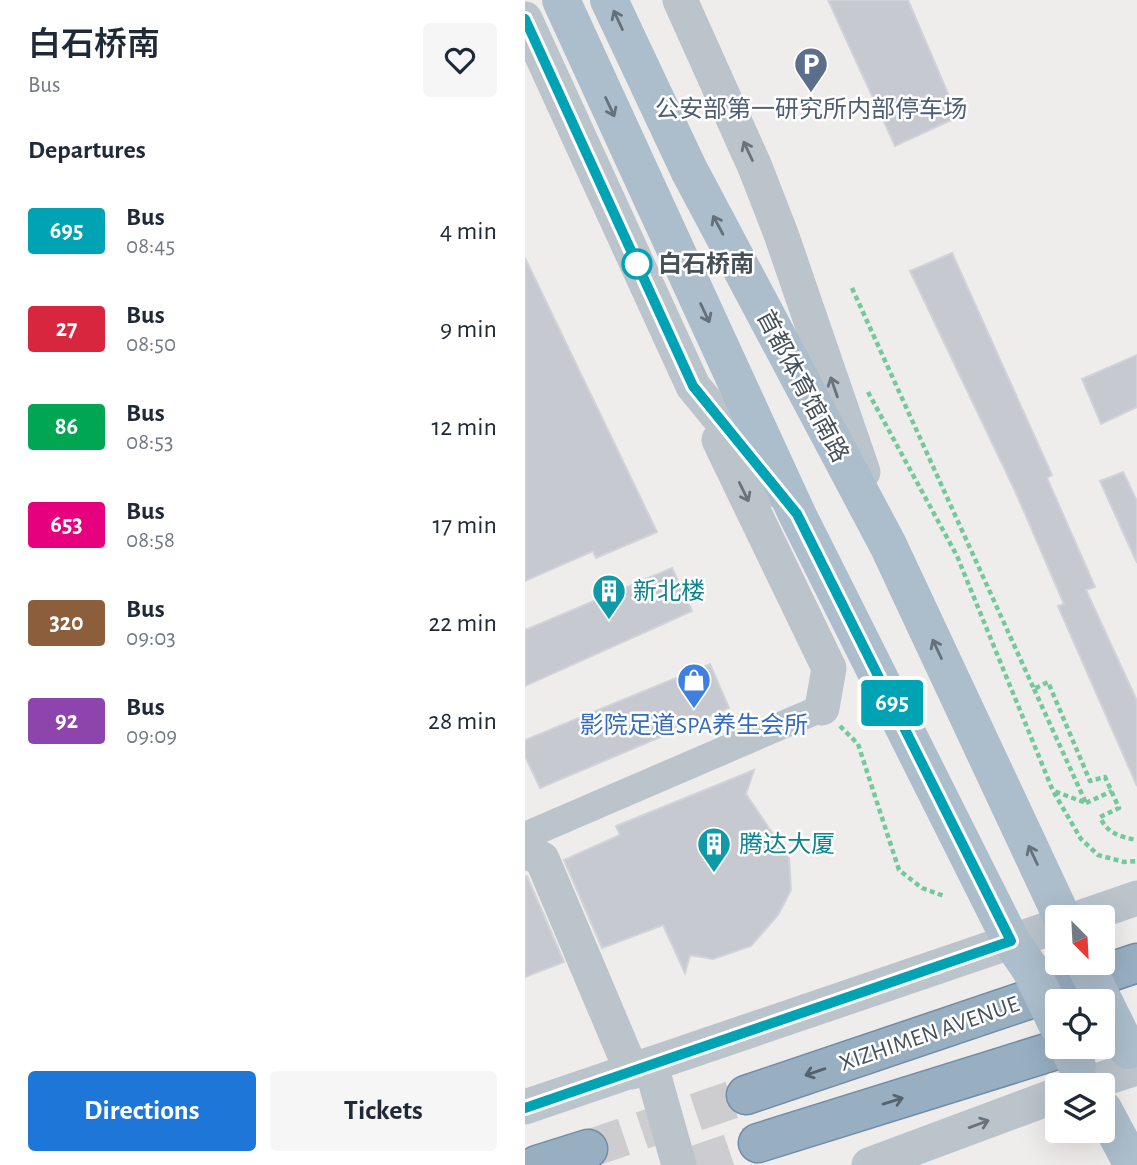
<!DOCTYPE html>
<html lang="en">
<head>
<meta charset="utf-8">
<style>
  :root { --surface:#fff; --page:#f6f6f7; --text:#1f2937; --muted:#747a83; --accent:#1e76d8 }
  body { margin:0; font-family:"Alegreya Sans","Noto Sans SC",sans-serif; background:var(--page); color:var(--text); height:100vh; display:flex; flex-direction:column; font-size:26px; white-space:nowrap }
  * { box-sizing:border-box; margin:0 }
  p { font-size:23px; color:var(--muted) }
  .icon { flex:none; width:38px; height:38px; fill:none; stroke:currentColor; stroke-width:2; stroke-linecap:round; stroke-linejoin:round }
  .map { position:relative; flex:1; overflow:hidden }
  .drawer { display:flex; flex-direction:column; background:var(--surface); width:525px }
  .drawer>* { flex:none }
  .badge { padding:0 14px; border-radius:5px; font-size:24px; line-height:46px }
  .needle { width:46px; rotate:156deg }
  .tools { position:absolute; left:520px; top:905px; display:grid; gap:14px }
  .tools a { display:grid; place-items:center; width:70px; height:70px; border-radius:7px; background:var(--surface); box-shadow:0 7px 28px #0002; font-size:35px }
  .map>.badge { position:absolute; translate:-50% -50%; box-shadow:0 0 0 4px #fff }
  h2 { padding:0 28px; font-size:26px; line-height:63px }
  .round { display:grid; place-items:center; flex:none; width:74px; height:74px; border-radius:7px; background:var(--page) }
  .summary { display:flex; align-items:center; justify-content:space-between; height:119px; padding:0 28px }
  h1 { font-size:33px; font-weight:600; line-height:52px }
  .action { display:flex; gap:14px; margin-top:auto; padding:14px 28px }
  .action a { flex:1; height:80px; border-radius:7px; background:var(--accent); color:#fff; font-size:28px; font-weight:600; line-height:80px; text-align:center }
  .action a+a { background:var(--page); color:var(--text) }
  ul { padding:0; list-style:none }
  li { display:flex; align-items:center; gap:21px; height:98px; padding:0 28px }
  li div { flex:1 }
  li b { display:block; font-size:26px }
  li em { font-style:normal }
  li .badge { min-width:77px; font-weight:700; text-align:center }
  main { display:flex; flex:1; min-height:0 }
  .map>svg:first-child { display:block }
  .building { fill:#c6c9cf; stroke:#d0d3d8; stroke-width:2 }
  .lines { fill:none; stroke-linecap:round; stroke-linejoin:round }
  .trunk-tunnel { stroke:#cdcdcf; stroke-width:38; stroke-dasharray:38 19; stroke-linecap:butt }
  .trunk-casing { stroke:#708ca6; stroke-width:41 }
  .path { stroke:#74c99c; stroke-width:4.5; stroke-dasharray:5 3.5; stroke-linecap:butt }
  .minor { stroke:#bbc4cb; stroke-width:28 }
  .tertiary { stroke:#bbc4cb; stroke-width:35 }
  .primary { stroke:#acbdcb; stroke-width:38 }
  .trunk { stroke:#98afc2; stroke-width:38 }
  .tertiary-bridge { stroke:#bbc4cb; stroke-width:35 }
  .primary-bridge { stroke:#acbdcb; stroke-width:38 }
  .oneway { stroke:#64717b }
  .oneway2 { stroke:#68737b }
  .oneway3 { stroke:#56636e }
  .line-casing { stroke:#fff; stroke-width:16 }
  .line { stroke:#00a3b4; stroke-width:10 }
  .stop-dot { fill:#fff; stroke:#00a3b4; stroke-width:3.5 }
  .labels { text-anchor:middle; stroke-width:5; stroke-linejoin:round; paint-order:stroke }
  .service-label { font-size:24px; fill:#4e5e75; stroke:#fff }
  .stop-label { font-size:24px; font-weight:bold; fill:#455059; stroke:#fff; text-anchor:start }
  .street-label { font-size:24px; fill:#455059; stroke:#fff }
  .culture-label { font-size:24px; fill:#0d838f; stroke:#fff; text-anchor:start }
  .shop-label { font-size:24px; fill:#366cbe; stroke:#fff }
</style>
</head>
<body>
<main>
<section class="drawer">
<div class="summary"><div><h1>白石桥南</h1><p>Bus</p></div><a class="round"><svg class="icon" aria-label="heart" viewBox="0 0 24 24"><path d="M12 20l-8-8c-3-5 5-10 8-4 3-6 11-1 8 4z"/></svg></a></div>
<h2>Departures</h2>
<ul>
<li><span class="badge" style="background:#00a3b4;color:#fff">695</span><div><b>Bus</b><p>08:45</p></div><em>4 min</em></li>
<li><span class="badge" style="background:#d7263d;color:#fff">27</span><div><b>Bus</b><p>08:50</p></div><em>9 min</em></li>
<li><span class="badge" style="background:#00a651;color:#fff">86</span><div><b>Bus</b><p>08:53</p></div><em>12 min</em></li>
<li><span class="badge" style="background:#e6007e;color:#fff">653</span><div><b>Bus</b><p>08:58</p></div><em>17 min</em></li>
<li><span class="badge" style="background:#8b5e3c;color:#fff">320</span><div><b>Bus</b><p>09:03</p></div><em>22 min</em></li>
<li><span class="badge" style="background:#8e44ad;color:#fff">92</span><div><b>Bus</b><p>09:09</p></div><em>28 min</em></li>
</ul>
<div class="action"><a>Directions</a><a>Tickets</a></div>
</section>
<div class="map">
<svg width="612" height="1165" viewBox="0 0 612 1165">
  <rect width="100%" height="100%" fill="#efecec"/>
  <path class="building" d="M 303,0 L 383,0 L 433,117 L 370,146 Z
    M 427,253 L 527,475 L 522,478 L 570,587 L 561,590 L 612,701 L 612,786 L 533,606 L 539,604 L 491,493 L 385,271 Z
    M 0,258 L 132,532 L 71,558 L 68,551 L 0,581 Z
    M 612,355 L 612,407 L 576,424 L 557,379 Z
    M 598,472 L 612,501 L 612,563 L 575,481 Z
    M 147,568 L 167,611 L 0,686 L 0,630 Z
    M 185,664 L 204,708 L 15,788 L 0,756 L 0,740 Z
    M 229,770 L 221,794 L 264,858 L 266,890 L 253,915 L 226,946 L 188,959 L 165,955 L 160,973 L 138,925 L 77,948 L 39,860 L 95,835 L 91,826 Z
    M 2,876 L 39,962 L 0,977 L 0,877 Z"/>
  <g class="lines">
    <path class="trunk-tunnel" d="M 63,1149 L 221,1095
      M 169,1165 L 233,1143"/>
    <g class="trunk-casing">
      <path id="trunk" d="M 221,1095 L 612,963
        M 233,1143 L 544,1046
        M 12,1165 L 63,1149"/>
    </g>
    <path class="path" d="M 327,288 L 509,689 L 523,682 L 565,781 L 580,777 L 594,808 L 575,817 C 582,833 595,837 612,840
      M 343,392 L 432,556 L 528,791 L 556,839 L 573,855 L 599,862 L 612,861
      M 509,689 L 561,803 L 529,791
      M 315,726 L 333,744 L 374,870 L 397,888 L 419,896
      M 561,803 L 587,791"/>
    <path class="minor" d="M 0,836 L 297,708"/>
    <path class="tertiary" d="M 155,0 L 230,167 L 256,234 L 338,472
      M 0,19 L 168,386 L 254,491
      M 194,440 L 304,668 L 297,708
      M 0,851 L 17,859 L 107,1072
      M 557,917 L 612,898
      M 558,1085 L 612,1068
      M 0,1107 L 532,926
      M 344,1165 L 532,1095"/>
    <path class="primary" d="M 36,0 L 272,514 L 486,941 L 506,970
      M 84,0 L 164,170 L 363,545 L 537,917
      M 578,1109 L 608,1165"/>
    <use href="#trunk" class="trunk"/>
    <path class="tertiary-bridge" d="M 126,1066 L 154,1165"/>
    <path class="primary-bridge" d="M 559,962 L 603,1050
      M 506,970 L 532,1024
      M 543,1046 L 552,1066"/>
  </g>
  <defs><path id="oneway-shaft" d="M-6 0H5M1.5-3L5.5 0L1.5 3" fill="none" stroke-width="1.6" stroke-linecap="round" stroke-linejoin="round" transform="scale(1.75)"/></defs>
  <g class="oneway">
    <use href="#oneway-shaft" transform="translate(93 20) rotate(-115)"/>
    <use href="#oneway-shaft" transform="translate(85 107) rotate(65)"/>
    <use href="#oneway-shaft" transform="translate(193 225) rotate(-118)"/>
    <use href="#oneway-shaft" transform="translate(180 313) rotate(65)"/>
    <use href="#oneway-shaft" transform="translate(412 649) rotate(-115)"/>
    <use href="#oneway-shaft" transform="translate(508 855) rotate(-115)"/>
  </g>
  <g class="oneway2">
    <use href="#oneway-shaft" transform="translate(223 151) rotate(-115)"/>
    <use href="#oneway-shaft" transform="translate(309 387) rotate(-109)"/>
    <use href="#oneway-shaft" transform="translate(219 492) rotate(64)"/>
    <use href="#oneway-shaft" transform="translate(454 1124) rotate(-20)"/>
  </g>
  <g class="oneway3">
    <use href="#oneway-shaft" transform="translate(290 1072) rotate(161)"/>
    <use href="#oneway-shaft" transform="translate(368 1101) rotate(-17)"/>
  </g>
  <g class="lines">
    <g class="line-casing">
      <path id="line" d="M 0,19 L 168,386 L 272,514 L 486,941 L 0,1108"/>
    </g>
    <use href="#line" class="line"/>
  </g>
  <defs>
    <g id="parking-pin" transform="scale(1.75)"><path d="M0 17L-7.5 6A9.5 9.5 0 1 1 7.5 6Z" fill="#5c6f8a" stroke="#fff"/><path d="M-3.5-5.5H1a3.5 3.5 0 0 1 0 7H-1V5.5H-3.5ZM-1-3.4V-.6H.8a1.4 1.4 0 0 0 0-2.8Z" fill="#fff"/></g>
    <g id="building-pin" transform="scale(1.75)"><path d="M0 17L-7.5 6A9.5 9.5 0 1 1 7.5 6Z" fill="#0f9aa8" stroke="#fff"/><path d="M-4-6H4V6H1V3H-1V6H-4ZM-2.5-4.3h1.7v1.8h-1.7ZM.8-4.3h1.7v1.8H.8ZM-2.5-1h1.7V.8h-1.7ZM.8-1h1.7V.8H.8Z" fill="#fff"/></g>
    <g id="shop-pin" transform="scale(1.75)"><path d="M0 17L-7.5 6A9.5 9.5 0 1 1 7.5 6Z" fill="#3f7fe0" stroke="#fff"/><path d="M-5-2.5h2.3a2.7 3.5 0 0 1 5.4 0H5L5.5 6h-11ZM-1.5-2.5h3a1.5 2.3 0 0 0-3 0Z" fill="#fff"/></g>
  </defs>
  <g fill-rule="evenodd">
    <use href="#parking-pin" x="286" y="64"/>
    <use href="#building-pin" x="84" y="591"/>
    <use href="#shop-pin" x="169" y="680"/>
    <use href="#building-pin" x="189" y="844"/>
  </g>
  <circle class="stop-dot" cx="112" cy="264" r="14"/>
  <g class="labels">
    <g class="service-label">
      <text x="286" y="117">公安部第一研究所内部停车场</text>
    </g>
    <g class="stop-label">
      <text x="133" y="272">白石桥南</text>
    </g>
    <g class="street-label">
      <text transform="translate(278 386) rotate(62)" y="8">首都体育馆南路</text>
      <text transform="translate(404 1033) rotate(-19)" y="8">XIZHIMEN AVENUE</text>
    </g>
    <g class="culture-label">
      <text x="108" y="599">新北楼</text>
      <text x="214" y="852">腾达大厦</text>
    </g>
    <g class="shop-label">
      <text x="169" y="733">影院足道SPA养生会所</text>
    </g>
  </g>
</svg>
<div class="tools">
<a><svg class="needle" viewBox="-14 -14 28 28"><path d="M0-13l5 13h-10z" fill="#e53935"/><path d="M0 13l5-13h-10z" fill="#747a83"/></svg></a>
<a><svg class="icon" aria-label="locate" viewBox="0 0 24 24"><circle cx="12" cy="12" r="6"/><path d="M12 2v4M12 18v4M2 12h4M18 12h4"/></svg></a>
<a><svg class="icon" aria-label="layers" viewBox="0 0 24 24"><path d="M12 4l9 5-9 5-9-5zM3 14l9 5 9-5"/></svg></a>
</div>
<b class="badge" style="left:367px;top:703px;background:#00a3b4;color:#fff">695</b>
</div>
</main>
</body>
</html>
